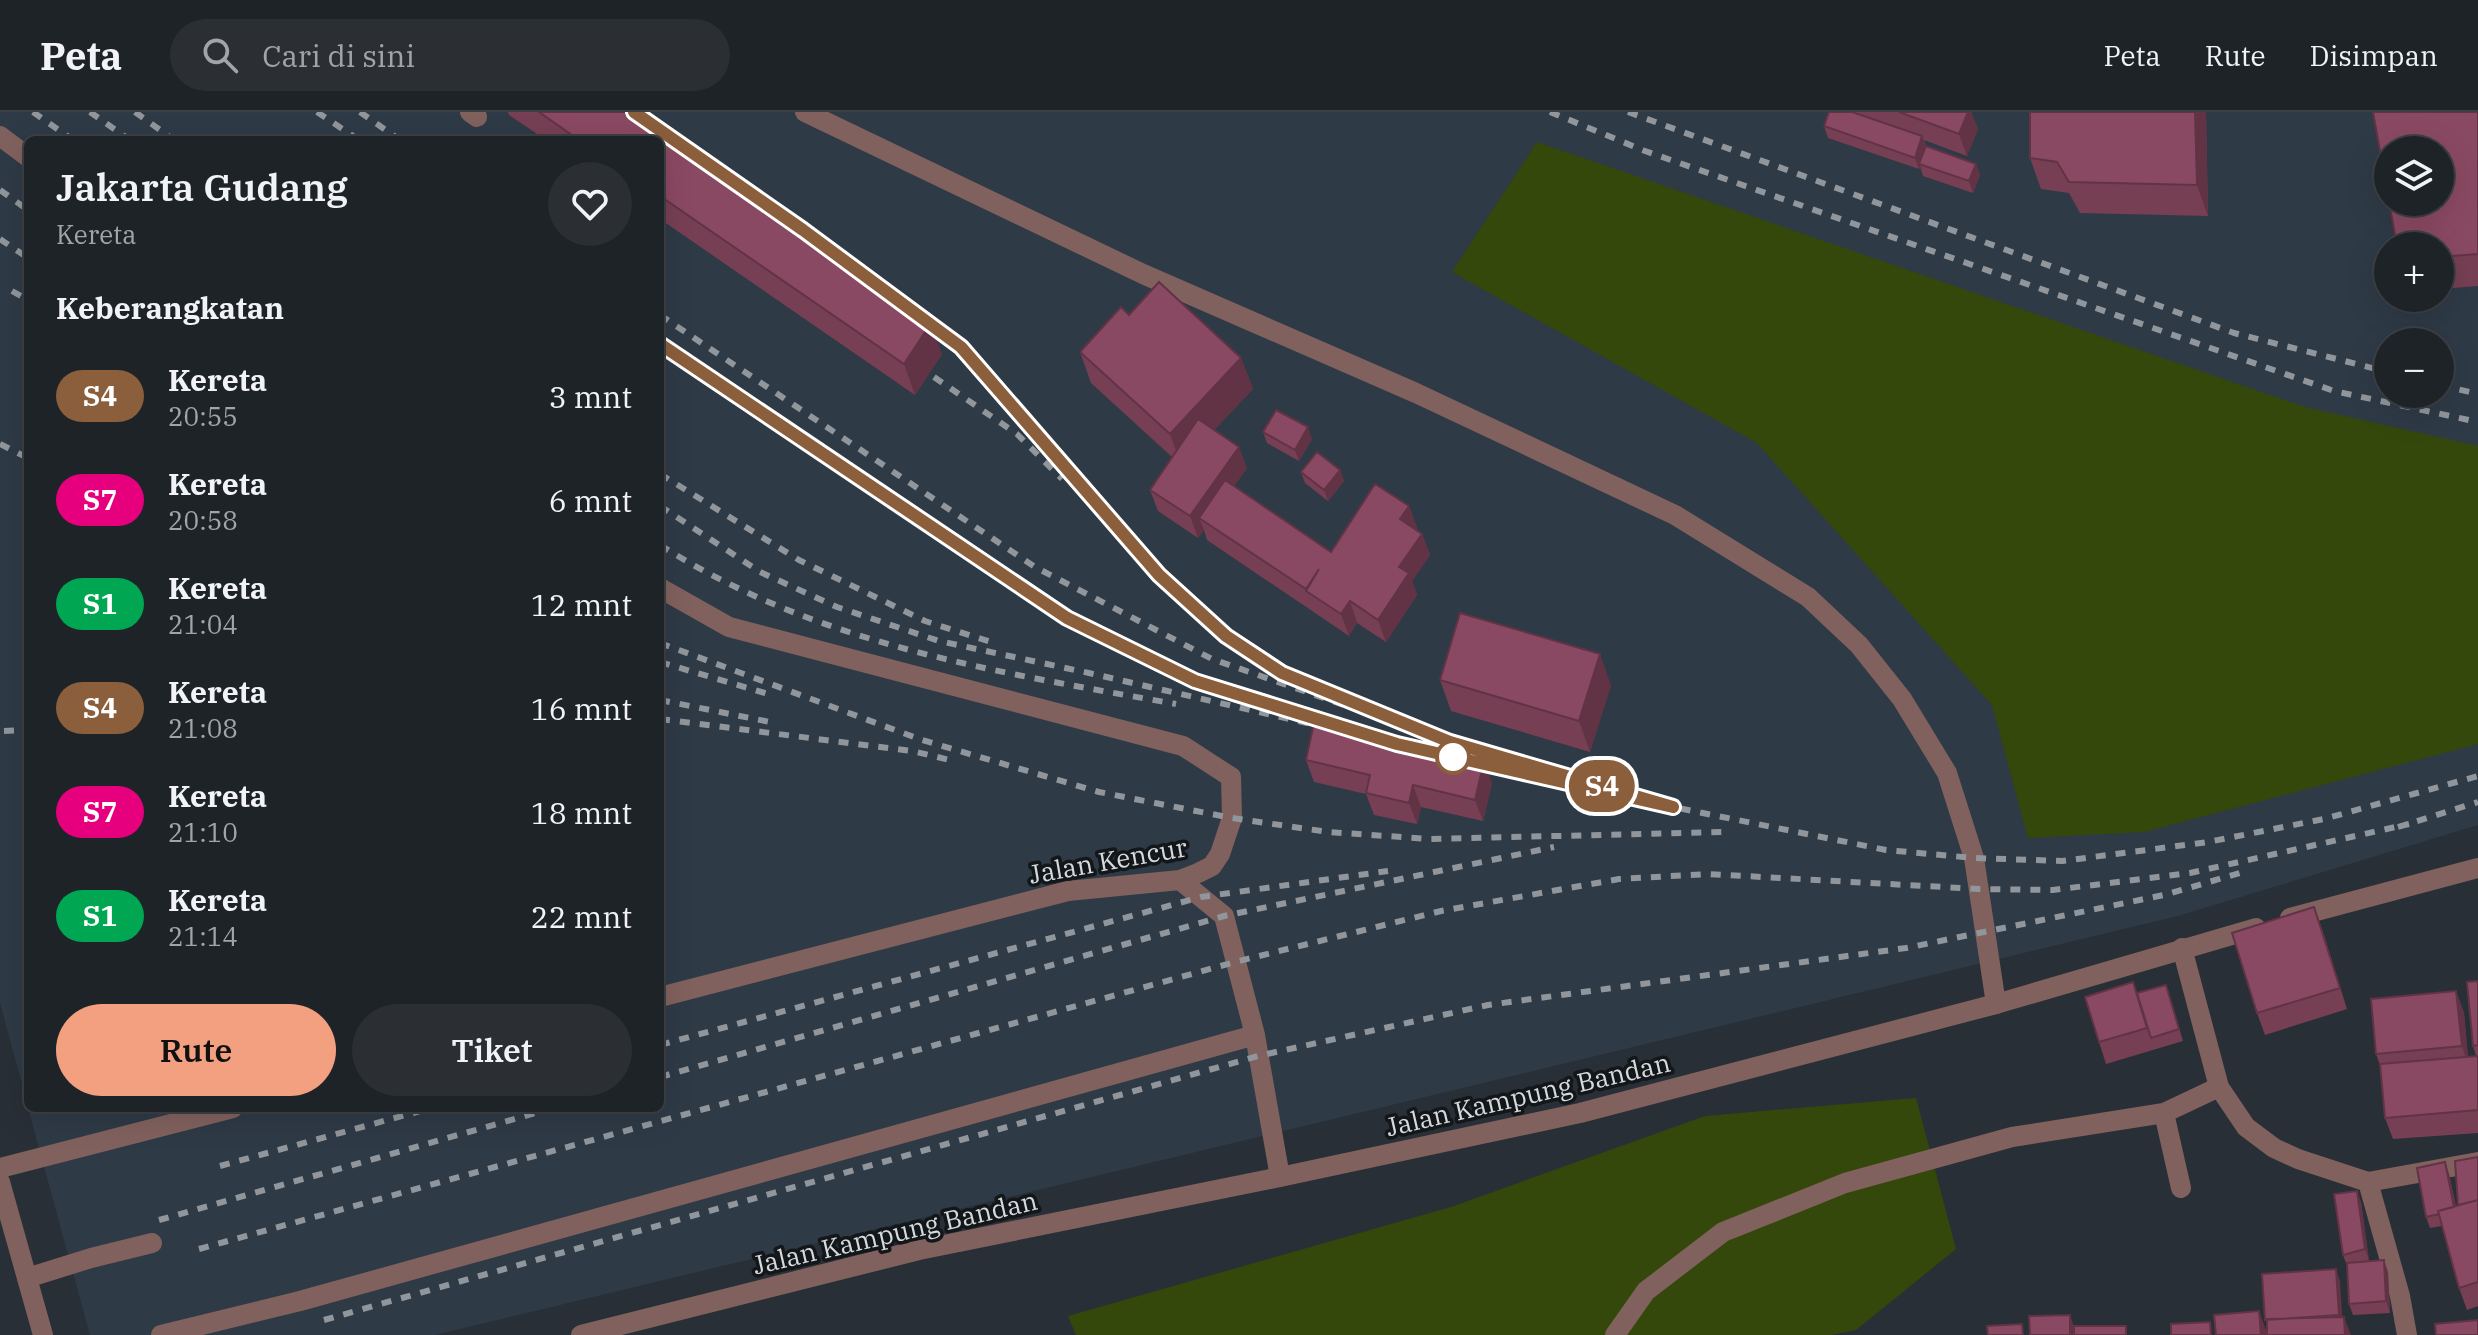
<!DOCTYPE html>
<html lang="id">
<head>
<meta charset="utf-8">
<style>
  :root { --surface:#1e2328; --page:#2b2f34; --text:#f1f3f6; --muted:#a1a4a8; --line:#3c4045; --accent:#f2a080 }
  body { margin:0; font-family:"IBM Plex Serif",serif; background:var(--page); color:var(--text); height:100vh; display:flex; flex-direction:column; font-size:30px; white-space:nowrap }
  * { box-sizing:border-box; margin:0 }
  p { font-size:26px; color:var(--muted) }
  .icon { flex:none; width:44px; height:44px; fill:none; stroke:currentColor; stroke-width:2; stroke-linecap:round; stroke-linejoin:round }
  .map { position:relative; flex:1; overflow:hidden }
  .drawer { position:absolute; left:24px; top:24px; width:640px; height:976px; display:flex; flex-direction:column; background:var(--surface); border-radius:12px; box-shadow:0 8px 32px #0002,0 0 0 2px var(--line) }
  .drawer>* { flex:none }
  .badge { padding:0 16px; border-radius:26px; font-size:28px; line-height:52px }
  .tools { position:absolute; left:2374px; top:24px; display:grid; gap:16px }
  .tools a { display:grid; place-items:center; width:80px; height:80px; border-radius:50%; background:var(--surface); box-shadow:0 8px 32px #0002,0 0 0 2px var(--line); font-size:40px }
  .map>.badge { position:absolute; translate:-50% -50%; box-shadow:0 0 0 4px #fff }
  h2 { padding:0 32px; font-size:30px; line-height:72px }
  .round { display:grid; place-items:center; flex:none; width:84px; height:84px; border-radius:42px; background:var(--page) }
  .headline { display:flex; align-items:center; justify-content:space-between; height:136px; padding:0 32px }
  h1 { font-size:38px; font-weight:600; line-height:60px }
  .button { display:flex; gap:16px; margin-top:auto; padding:16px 32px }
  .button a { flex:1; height:92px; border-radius:48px; background:var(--accent); color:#111; font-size:32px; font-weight:600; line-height:92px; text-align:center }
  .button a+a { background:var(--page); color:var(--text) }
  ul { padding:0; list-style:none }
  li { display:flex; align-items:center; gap:24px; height:104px; padding:0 32px }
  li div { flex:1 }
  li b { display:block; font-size:30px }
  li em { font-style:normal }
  li .badge { min-width:88px; font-weight:700; text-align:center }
  header { display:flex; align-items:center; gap:48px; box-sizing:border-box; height:112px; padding:0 40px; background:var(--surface); border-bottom:2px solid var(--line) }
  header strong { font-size:38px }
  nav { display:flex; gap:44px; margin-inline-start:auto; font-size:28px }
  .search { width:560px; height:72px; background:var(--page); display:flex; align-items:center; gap:20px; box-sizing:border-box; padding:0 28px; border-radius:44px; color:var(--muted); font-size:30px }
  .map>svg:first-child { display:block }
  .built { fill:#2e3a46; fill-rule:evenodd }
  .green { fill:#35480b }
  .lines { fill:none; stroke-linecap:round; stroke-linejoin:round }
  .service { stroke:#81615e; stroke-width:20 }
  .minor { stroke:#81615e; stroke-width:20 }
  .tertiary { stroke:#81615e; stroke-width:20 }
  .rail { stroke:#90969b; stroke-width:6; stroke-dasharray:10 10; stroke-linecap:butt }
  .wall { fill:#773f54 }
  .shaded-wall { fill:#613345 }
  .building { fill:#8a4962; stroke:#613345; stroke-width:2 }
  .line-casing { stroke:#fff; stroke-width:18 }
  .line { stroke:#8b5e3c; stroke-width:12 }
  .stop-dot { fill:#fff; stroke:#8b5e3c; stroke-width:4 }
  .labels { text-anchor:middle; stroke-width:7; stroke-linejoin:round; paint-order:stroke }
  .street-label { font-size:26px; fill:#d5dade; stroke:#14171a }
</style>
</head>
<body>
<header>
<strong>Peta</strong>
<div class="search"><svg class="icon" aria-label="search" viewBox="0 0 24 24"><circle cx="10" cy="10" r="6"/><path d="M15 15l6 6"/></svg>Cari di sini</div>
<nav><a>Peta</a><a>Rute</a><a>Disimpan</a></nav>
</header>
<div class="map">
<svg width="2478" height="1223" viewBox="0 0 2478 1223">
  <rect width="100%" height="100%" fill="#282f36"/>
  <path class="built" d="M 0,0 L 2478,0 L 2478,713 L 2178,804 L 435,1223 L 90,1223 L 28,996 L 660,996 L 660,28 L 28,28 L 28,994 L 0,891 ZM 2388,38 L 2440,38 L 2440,90 L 2388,90 ZM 2388,134 L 2440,134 L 2440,186 L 2388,186 ZM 2388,230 L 2440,230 L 2440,282 L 2388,282 Z"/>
  <path class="green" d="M 1537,30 L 2305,295 L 2478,334 L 2478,632 L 2144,720 L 2028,726 L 1992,593 L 1757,331 L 1452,160 Z
    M 1916,986 L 1956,1137 L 1856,1218 L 1831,1223 L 1076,1223 L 1068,1204 L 1451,1095 L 1705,1004 Z"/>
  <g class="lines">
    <path class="service" d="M 470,0 L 477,5
      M 805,0 L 1143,162 L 1416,281 L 1675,403 L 1808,485 L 1859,533 L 1902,587 L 1947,661 L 1974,746 L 1996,892
      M 0,24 L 28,45
      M 660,476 L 729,515 L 1183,634 L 1231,665 L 1232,706 L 1220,742 L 1212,754 L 1198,761 L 1180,768 L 1068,779 L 660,885
      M 1180,768 L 1224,804 L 1255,923 L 1280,1065
      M 0,1056 L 233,996
      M 2181,1076 L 2164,1001 L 2219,975
      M 27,1166 L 91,1146 L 152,1131
      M 161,1223 L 300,1189 L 1255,923
      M 1615,1223 L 1646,1179 L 1723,1120 L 1845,1071 L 2012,1025 L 2164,1001"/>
    <path class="minor" d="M 2182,836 L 2219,975 L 2246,1015 L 2274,1036 L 2298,1047 L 2368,1070 L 2478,1050
      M 2368,1070 L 2400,1184 L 2407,1223"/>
    <path class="tertiary" d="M 2290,806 L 2478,756
      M 0,1070 L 43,1223
      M 581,1223 L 919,1138 L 1280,1065 L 1580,1001 L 1996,892 L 2256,816"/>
    <path class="rail" d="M 33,0 L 73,28
      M 90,0 L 130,28
      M 135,0 L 174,28
      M 317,0 L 359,28
      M 360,0 L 400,28
      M 634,0 L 803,118 L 961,235 L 1159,463 L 1226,524 L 1282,561 L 1295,566
      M 1550,0 L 1645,39 L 2334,279 L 2478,310
      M 1628,0 L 2234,221 L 2388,260
      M 0,78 L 28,98
      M 0,127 L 28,146
      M 12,179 L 28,188
      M 660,203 L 1035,455 L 1212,547 L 1450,630 L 1505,646
      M 660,232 L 1067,506 L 1195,569 L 1267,591
      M 934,265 L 1017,322 L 1062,367
      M 2440,273 L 2478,282
      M 0,332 L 28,346
      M 660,362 L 799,448 L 925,509 L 994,531
      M 660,394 L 760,460 L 837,495 L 939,529 L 1089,561 L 1333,617
      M 660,433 C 817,533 997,560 1176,592
      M 660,531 L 922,628 L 1099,680 L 1232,706 L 1328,720 L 1430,727 L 1725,720
      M 660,550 L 775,584
      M 660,588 L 770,610
      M 660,607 L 912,639 L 954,649
      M 1324,609 L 1389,630
      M 4,619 L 28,618
      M 1466,648 L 1673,695 L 1886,738 L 1974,746 L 2062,749 L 2208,730 L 2324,707 L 2478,664
      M 2398,715 L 2478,690
      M 660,933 L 1201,785 L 1388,759
      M 660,965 L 1224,804 L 1554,735
      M 220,1054 L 431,996
      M 159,1108 L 553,996
      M 199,1137 L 1235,850 L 1441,799 L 1619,767 L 1708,762 L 1979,777 L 2053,778 L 2190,761 L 2409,712
      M 324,1208 L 1258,944 L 1488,893 L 1906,836 L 2164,783 L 2240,761"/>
  </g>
  <path class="wall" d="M 508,0 L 625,0 L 942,242 L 915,283 L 660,107 L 660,28 L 546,28 L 509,3 Z
    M 1829,0 L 1971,0 L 1978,17 L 1967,44 L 1924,28 L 1926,34 L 1976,52 L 1980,63 L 1973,81 L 1923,64 L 1920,54 L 1919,57 L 1828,26 L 1824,14 Z
    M 2206,0 L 2208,104 L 2080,101 L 2069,81 L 2041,77 L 2030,46 Z
    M 2478,0 L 2478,174 L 2440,177 L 2440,134 Z
    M 1129,203 L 1241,246 L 1253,277 L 1214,318 L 1247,356 L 1234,374 L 1331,440 L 1409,394 L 1417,416 L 1416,418 L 1422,422 L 1430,443 L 1412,469 L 1417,483 L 1386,530 L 1357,511 L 1349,524 L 1207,428 L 1204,418 L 1198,426 L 1158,399 L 1150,378 L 1172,345 L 1091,271 L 1080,240 Z
    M 1263,320 L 1312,327 L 1299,349 L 1267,331 Z
    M 1340,358 L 1344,369 L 1328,389 L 1305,371 L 1301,360 Z
    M 1440,568 L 1611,573 L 1590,640 L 1451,599 Z
    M 1306,648 L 1492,671 L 1483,709 L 1421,695 L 1417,712 L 1374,703 L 1366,682 L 1314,670 Z
    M 2322,817 L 2347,897 L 2265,923 L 2257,901 Z
    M 2478,869 L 2478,1021 L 2393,1027 L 2385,1006 L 2381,956 L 2376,942 L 2456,879 L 2464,901 L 2468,945 L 2476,944 L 2473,934 Z
    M 2133,870 L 2137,881 L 2166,873 L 2183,929 L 2106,952 L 2099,930 Z
    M 2478,1045 L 2478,1194 L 2467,1198 L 2459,1176 L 2442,1114 L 2430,1116 L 2426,1105 L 2445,1050 L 2449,1062 L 2456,1094 L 2458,1093 Z
    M 2361,1090 L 2369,1149 L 2364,1150 L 2388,1160 L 2390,1201 L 2353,1203 L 2349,1192 L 2347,1154 L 2343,1143 Z"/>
  <path class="shaded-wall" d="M 1968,0 L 1971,0 L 1978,17 L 1967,44 L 1959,22 Z
    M 2195,0 L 2206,0 L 2208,104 L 2197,73 Z
    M 1922,24 L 1926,35 L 1919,57 L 1915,46 Z
    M 1976,52 L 1980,63 L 1973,81 L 1969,69 Z
    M 931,211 L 942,242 L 915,283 L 904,252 Z
    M 1241,246 L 1253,277 L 1181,353 L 1170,322 Z
    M 1308,315 L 1312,327 L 1299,349 L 1295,338 Z
    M 1239,335 L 1247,356 L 1208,412 L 1199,406 L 1204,418 L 1198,426 L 1190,404 Z
    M 1340,358 L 1344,369 L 1328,389 L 1324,378 Z
    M 1409,394 L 1417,416 L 1408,429 L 1400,407 Z
    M 1422,422 L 1430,443 L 1412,469 L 1417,483 L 1386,530 L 1378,508 L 1399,455 Z
    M 1350,489 L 1357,511 L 1349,524 L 1341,502 Z
    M 1600,542 L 1611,573 L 1590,640 L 1579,609 Z
    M 1484,649 L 1492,671 L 1483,709 L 1475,688 Z
    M 1413,673 L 1421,695 L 1417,712 L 1409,691 Z
    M 2314,795 L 2322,817 L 2347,897 L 2340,876 Z
    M 2456,879 L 2464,901 L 2469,956 L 2462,934 Z
    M 2445,1050 L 2449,1062 L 2459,1111 L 2455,1099 Z
    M 2357,1079 L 2361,1090 L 2369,1149 L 2365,1137 Z
    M 2384,1148 L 2388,1160 L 2390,1201 L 2386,1189 Z
    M 2336,1157 L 2340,1169 L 2343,1215 L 2339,1203 Z
    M 2259,1199 L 2267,1221 L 2267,1223 L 2261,1223 Z
    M 2070,1203 L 2077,1223 L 2070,1223 Z
    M 2344,1205 L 2351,1223 L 2345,1223 Z"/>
  <path class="building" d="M 539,0 L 625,0 L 931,211 L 904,252 L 660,84 L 660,28 L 579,28 Z
    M 1829,0 L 1852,0 L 1922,24 L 1915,46 L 1824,14 Z
    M 1899,0 L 1968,0 L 1959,22 Z
    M 2030,0 L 2195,0 L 2197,73 L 2069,70 L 2057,50 L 2030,46 Z
    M 2373,0 L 2478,0 L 2478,142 L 2440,145 L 2440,134 L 2397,134 L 2389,90 L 2440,90 L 2440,38 L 2388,38 L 2388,84 Z
    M 1926,34 L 1976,52 L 1969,69 L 1919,52 Z
    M 1159,170 L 1241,246 L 1170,322 L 1080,240 L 1121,195 L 1129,203 Z
    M 1276,298 L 1308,315 L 1295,338 L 1263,320 Z
    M 1198,307 L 1239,335 L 1190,404 L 1150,378 Z
    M 1317,340 L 1340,358 L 1324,378 L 1301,360 Z
    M 1225,368 L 1331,440 L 1375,372 L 1409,394 L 1400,407 L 1422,422 L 1399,455 L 1409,461 L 1378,508 L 1350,489 L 1341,502 L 1306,479 L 1319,457 L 1306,477 L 1199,406 Z
    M 1460,501 L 1600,542 L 1579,609 L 1440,568 Z
    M 1314,611 L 1484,649 L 1475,688 L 1413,673 L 1409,691 L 1366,681 L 1370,663 L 1306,648 Z
    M 2314,795 L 2340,876 L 2257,901 L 2232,821 Z
    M 2478,869 L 2478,933 L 2473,934 L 2467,870 Z
    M 2133,870 L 2147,916 L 2099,930 L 2085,885 Z
    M 2166,873 L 2179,917 L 2151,926 L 2137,881 Z
    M 2456,879 L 2462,934 L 2376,942 L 2371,887 Z
    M 2478,944 L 2478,998 L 2385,1006 L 2380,952 Z
    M 2478,1045 L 2478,1088 L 2458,1093 L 2455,1049 Z
    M 2445,1050 L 2454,1095 L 2438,1099 L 2439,1102 L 2426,1105 L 2417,1056 Z
    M 2357,1079 L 2365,1137 L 2343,1143 L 2334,1082 Z
    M 2478,1088 L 2478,1170 L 2459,1176 L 2438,1099 Z
    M 2384,1148 L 2386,1189 L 2349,1192 L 2347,1151 Z
    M 2336,1157 L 2339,1203 L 2265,1208 L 2262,1162 Z
    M 2259,1199 L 2261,1223 L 2216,1223 L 2214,1203 Z
    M 2070,1203 L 2070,1223 L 2030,1223 L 2029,1204 Z
    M 2344,1205 L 2345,1223 L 2267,1223 L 2267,1207 Z
    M 2478,1208 L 2478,1223 L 2436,1223 L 2435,1212 Z
    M 2210,1210 L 2211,1223 L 2171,1223 L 2171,1212 Z
    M 2022,1212 L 2023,1223 L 1988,1223 L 1987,1214 Z
    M 2074,1214 L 2126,1214 L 2126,1223 L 2074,1223 Z"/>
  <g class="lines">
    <g class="line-casing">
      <path id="line" d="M 634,0 L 803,118 L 961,235 L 1159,463 L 1226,524 L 1282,561 L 1450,630 L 1673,695 L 1397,632 L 1195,569 L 1067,506 L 660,232"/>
    </g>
    <use href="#line" class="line"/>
  </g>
  <circle class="stop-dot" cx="1453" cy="645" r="16"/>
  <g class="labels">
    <g class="street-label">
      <text transform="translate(1108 749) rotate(-10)" y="9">Jalan Kencur</text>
      <text transform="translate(1528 983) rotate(-13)" y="9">Jalan Kampung Bandan</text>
      <text transform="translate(895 1121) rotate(-13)" y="9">Jalan Kampung Bandan</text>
    </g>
  </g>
</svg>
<div class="tools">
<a><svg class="icon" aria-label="layers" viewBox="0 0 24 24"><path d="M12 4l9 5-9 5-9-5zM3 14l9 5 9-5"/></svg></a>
<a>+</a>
<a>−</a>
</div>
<b class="badge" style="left:1602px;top:674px;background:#8b5e3c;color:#fff">S4</b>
<section class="drawer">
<div class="headline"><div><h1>Jakarta Gudang</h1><p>Kereta</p></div><a class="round"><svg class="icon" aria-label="heart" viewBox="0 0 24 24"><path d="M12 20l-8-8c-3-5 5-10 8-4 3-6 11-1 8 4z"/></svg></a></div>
<h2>Keberangkatan</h2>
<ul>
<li><span class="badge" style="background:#8b5e3c;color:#fff">S4</span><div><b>Kereta</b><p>20:55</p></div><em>3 mnt</em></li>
<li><span class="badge" style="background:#e6007e;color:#fff">S7</span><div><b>Kereta</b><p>20:58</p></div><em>6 mnt</em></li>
<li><span class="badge" style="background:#00a651;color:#fff">S1</span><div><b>Kereta</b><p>21:04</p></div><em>12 mnt</em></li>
<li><span class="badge" style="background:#8b5e3c;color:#fff">S4</span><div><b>Kereta</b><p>21:08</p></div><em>16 mnt</em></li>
<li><span class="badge" style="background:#e6007e;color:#fff">S7</span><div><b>Kereta</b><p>21:10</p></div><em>18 mnt</em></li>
<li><span class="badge" style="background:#00a651;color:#fff">S1</span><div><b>Kereta</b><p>21:14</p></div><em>22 mnt</em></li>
</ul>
<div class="button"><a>Rute</a><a>Tiket</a></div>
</section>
</div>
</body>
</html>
